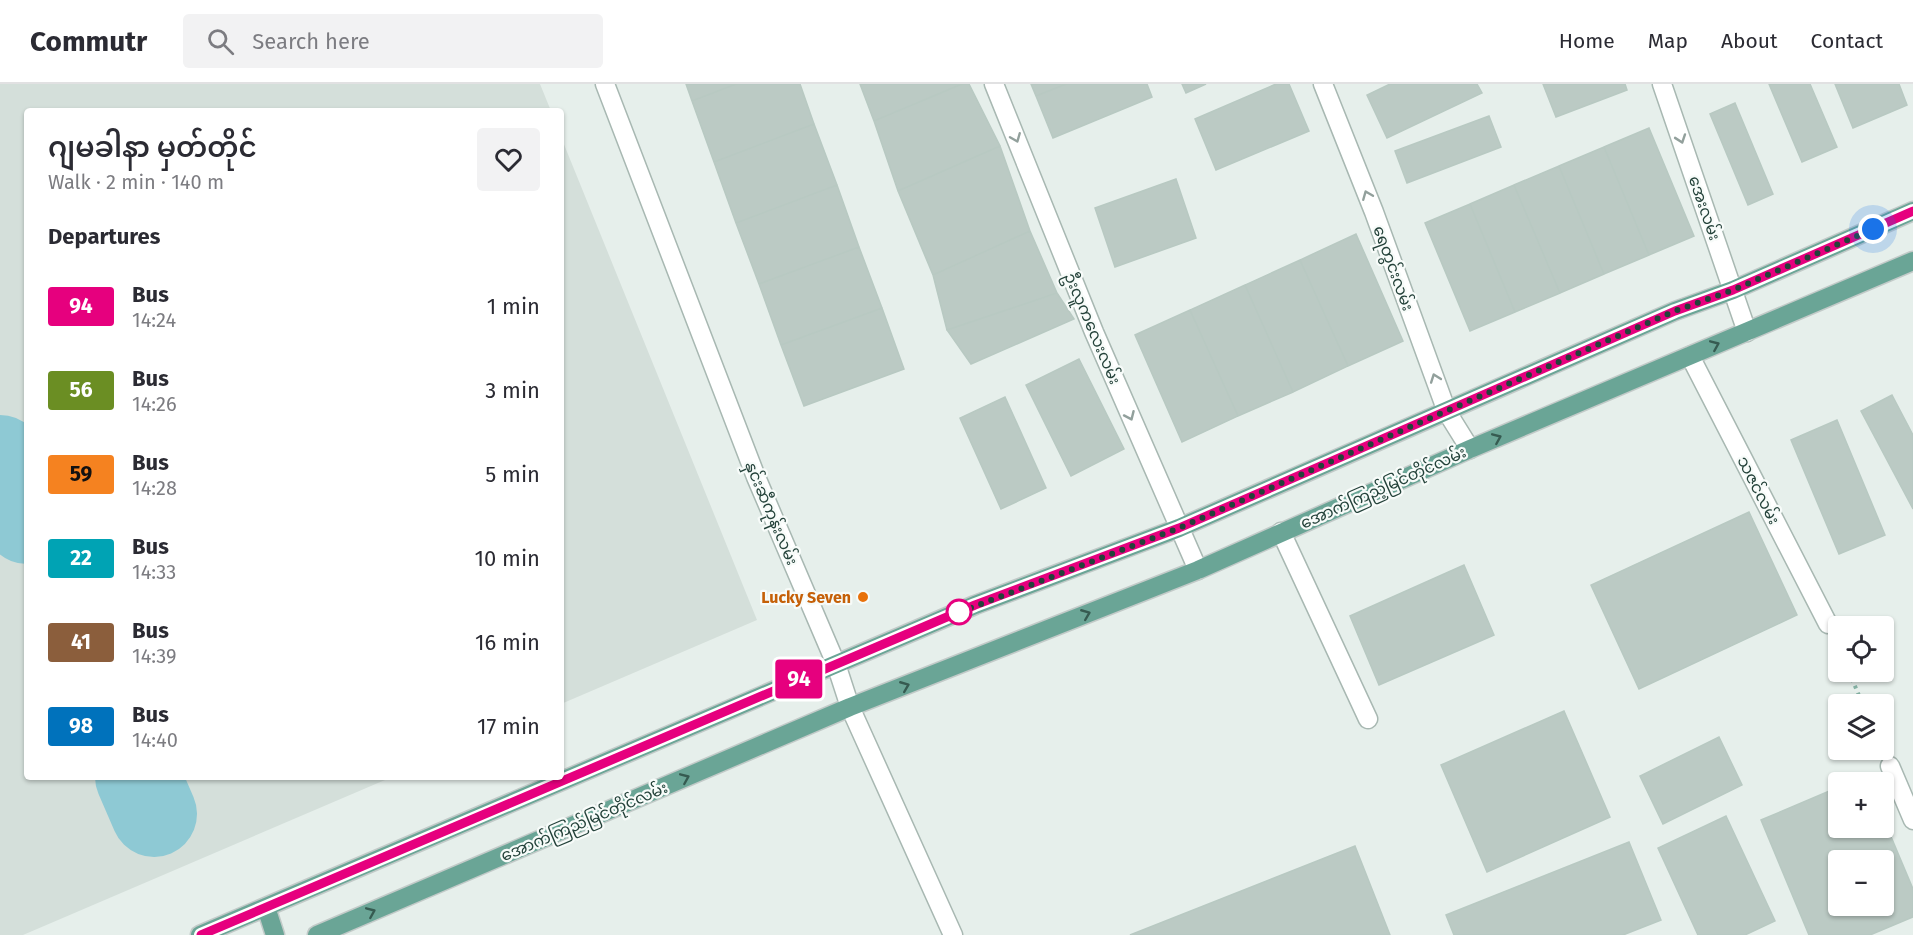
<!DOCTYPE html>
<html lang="en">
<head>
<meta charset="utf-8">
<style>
  :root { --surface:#fff; --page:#f2f2f3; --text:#2b2b33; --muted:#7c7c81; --line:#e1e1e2 }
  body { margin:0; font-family:"Fira Sans","Noto Sans Myanmar",sans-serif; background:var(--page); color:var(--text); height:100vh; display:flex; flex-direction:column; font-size:22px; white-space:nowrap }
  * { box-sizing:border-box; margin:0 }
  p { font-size:20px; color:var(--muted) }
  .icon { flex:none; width:33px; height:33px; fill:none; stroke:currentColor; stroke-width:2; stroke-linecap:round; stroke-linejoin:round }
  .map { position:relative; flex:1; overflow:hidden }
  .panel { position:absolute; left:24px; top:24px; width:540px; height:672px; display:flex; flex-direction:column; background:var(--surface); border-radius:6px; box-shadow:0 2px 4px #0004 }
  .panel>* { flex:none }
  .badge { padding:0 12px; border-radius:4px; font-size:21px; line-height:39px }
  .buttons { position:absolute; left:1828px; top:532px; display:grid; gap:12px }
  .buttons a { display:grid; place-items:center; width:66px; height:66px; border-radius:6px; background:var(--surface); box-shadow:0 2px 4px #0004; font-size:30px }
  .you { position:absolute; width:30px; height:30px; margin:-15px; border:4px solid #fff; border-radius:50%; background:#1a73e8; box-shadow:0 0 0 9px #1a73e833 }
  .map>.badge { position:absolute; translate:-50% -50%; box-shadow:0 0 0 3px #fff }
  h2 { padding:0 24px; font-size:22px; line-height:54px }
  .round { display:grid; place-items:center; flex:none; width:63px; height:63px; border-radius:6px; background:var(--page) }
  .headline { display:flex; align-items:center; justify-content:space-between; height:102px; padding:0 24px }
  h1 { font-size:28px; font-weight:600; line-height:45px }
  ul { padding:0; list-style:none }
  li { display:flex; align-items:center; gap:18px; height:84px; padding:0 24px }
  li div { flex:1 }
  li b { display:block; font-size:22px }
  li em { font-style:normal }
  li .badge { min-width:66px; font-weight:700; text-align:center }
  header { display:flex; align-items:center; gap:36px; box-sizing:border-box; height:84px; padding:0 30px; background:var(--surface); border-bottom:2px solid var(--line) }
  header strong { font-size:28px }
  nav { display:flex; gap:33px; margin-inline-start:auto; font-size:21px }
  .search { width:420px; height:54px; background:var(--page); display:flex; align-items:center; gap:15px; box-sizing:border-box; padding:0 21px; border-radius:6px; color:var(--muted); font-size:22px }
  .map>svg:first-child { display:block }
  .built { fill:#d4dfda }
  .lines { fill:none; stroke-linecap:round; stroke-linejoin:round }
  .river { stroke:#8ec9d4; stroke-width:86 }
  .building { fill:#bbcac4; stroke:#b8c9c2; stroke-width:1.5; fill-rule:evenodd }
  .minor-casing { stroke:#a8b8b2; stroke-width:21 }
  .major-casing { stroke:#c2cac8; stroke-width:21 }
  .path { stroke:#86b3a5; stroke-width:4; stroke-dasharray:3 4.5; stroke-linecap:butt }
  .minor { stroke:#fff; stroke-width:18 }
  .major { stroke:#6aa596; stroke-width:18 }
  .oneway { stroke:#92a09c }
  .oneway2 { stroke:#365b51 }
  .line-casing { stroke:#fff; stroke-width:14 }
  .line { stroke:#e6007e; stroke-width:9 }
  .walk { stroke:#24423a; stroke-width:6; stroke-dasharray:0 10.8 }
  .food-dot { fill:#e8710a; stroke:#f7fbf9; stroke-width:2 }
  .stop-dot { fill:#fff; stroke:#e6007e; stroke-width:3 }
  .labels { text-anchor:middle; stroke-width:4.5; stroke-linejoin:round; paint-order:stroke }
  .street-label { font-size:16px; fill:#24423a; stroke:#f7fbf9 }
  .food-label { font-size:16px; font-weight:bold; fill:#c56008; stroke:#f7fbf9; text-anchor:end }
</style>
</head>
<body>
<header>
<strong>Commutr</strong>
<div class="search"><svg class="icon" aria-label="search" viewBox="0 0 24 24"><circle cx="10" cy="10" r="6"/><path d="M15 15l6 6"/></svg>Search here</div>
<nav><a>Home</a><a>Map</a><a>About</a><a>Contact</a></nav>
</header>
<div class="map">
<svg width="1913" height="851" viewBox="0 0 1913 851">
  <rect width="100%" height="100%" fill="#e6efeb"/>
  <path class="built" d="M 0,0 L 540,0 L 551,27 L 27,27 L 27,693 L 392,693 L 23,851 L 0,851 Z
    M 561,53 L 757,536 L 561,620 Z"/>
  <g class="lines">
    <path class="river" d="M 0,374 L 27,437
      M 138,693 L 154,730"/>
  </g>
  <path class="building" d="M 686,0 L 736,0 L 692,17 Z
    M 736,0 L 800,0 L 814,40 L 714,78 L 692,17 Z
    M 860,0 L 962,0 L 874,37 Z
    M 962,0 L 969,0 L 1000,62 L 898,107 L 874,37 Z
    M 1031,0 L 1066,0 L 1036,12 Z
    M 1066,0 L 1147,0 L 1152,13 L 1053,54 L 1036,12 Z
    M 1182,0 L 1206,0 L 1186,9 Z
    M 1276,0 L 1289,0 L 1309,47 L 1216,86 L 1195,35 Z
    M 1390,0 L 1477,0 L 1482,9 L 1387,54 L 1367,11 Z
    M 1543,0 L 1625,0 L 1627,6 L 1556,33 Z
    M 1769,0 L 1810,0 L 1837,63 L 1802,78 Z
    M 1835,0 L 1899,0 L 1907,21 L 1853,44 Z
    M 1735,19 L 1773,110 L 1748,121 L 1710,30 Z
    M 1489,32 L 1501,63 L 1407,99 L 1395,67 Z
    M 814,40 L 837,101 L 736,139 L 714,78 Z
    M 1649,44 L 1694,152 L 1649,171 L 1604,63 Z
    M 1000,62 L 1030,147 L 933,191 L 898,107 Z
    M 1604,63 L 1649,171 L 1604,190 L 1559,82 Z
    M 1559,82 L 1604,190 L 1560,209 L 1514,101 Z
    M 1176,95 L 1196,154 L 1115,183 L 1095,124 Z
    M 837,101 L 859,163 L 759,200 L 736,139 Z
    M 1514,101 L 1560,209 L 1515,228 L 1470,120 Z
    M 1470,120 L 1515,228 L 1470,247 L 1425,139 Z
    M 1030,147 L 1057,209 L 947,246 L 933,191 Z
    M 1356,150 L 1403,257 L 1348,282 L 1300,176 Z
    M 859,163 L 882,224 L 781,261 L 759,200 Z
    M 1300,176 L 1348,282 L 1293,308 L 1245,201 Z
    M 1245,201 L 1293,308 L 1238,332 L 1190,226 Z
    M 1057,209 L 1074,235 L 971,280 L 947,246 Z
    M 882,224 L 904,285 L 804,322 L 781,261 Z
    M 1190,226 L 1238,332 L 1182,358 L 1135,251 Z
    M 1079,275 L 1124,365 L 1071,392 L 1026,301 Z
    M 1892,311 L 1913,351 L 1913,425 L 1861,327 Z
    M 1005,313 L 1046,404 L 1001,425 L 960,334 Z
    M 1837,336 L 1885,451 L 1839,470 L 1791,356 Z
    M 1749,428 L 1797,531 L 1639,605 L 1591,501 Z
    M 1464,481 L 1494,551 L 1379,601 L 1350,532 Z
    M 1564,627 L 1610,733 L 1487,788 L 1441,681 Z
    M 1719,653 L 1742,701 L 1663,740 L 1640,692 Z
    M 1865,691 L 1869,699 L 1848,699 Z
    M 1839,703 L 1839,744 L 1884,744 L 1884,736 L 1913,805 L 1913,833 L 1870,851 L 1809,851 L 1761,736 ZM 1839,777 L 1884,777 L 1884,822 L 1839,822 Z
    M 1726,732 L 1775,837 L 1745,851 L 1698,851 L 1658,764 Z
    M 1629,758 L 1661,836 L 1623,851 L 1454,851 L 1446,831 Z
    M 1355,762 L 1390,851 L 1130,851 Z"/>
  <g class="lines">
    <g class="minor-casing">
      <path id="minor" d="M 605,0 L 756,393 L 836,580 L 850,623 L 953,851
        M 994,0 L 1094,248 L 1198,486
        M 1323,0 L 1374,128 L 1447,328 L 1470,365
        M 1662,0 L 1747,248
        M 1690,272 L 1828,540
        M 1281,448 L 1368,635
        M 1890,682 L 1913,736"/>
    </g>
    <g class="major-casing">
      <path id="major" d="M 266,823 L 275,851
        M 200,851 L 975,521 L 1179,444 L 1675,227 L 1733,206 L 1913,127
        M 317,851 L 850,623 L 1198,486 L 1470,365 L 1913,177"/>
    </g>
    <path class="path" d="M 1849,588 L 1863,621"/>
    <use href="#minor" class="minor"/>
    <use href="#major" class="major"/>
  </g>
  <defs><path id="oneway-chevron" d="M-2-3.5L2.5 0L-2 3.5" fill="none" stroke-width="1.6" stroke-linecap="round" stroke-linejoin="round" transform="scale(1.5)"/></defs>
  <g class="oneway">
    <use href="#oneway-chevron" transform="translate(1016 54) rotate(68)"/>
    <use href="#oneway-chevron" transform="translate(1681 55) rotate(71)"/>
    <use href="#oneway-chevron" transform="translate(1367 111) rotate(-112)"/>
    <use href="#oneway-chevron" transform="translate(1435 294) rotate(-110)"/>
    <use href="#oneway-chevron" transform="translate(1130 332) rotate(66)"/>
  </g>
  <g class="oneway2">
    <use href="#oneway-chevron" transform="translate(1715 261) rotate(-23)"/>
    <use href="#oneway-chevron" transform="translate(1497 354) rotate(-23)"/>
    <use href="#oneway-chevron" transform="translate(1086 530) rotate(-22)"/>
    <use href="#oneway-chevron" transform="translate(905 602) rotate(-22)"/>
    <use href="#oneway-chevron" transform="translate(685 694) rotate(-23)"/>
    <use href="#oneway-chevron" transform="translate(371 828) rotate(-23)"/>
  </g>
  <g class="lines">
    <g class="line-casing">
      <path id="line" d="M 201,851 L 975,521 L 1179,444 L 1675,227 L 1733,206 L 1913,127"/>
    </g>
    <use href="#line" class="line"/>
    <path class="walk" d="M 959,528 L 955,530 L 1179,444 L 1675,227 L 1733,206 L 1873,145"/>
  </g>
  <circle class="food-dot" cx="863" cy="513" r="6"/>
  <circle class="stop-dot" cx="959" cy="528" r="12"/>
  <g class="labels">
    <g class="street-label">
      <text transform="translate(1705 124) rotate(71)" y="6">အေးလမ်း</text>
      <text transform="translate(1394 184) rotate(70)" y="6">ရေတွင်းလမ်း</text>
      <text transform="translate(1093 244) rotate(67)" y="6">ဦးလူကလေးလမ်း</text>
      <text transform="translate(1383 403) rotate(-24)" y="6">အောက်ကြည့်မြင်တိုင်လမ်း</text>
      <text transform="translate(1759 406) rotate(63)" y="6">သဇင်လမ်း</text>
      <text transform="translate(772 429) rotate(67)" y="6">နှင်းဆီကုန်းလမ်း</text>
      <text transform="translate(584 737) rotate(-23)" y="6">အောက်ကြည်မြင်တိုင်လမ်း</text>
    </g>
    <g class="food-label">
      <text x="851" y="519">Lucky Seven</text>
    </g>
  </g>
</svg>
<div class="buttons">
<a><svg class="icon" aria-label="locate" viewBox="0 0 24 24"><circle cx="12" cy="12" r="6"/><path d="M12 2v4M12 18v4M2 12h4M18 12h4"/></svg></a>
<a><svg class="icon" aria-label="layers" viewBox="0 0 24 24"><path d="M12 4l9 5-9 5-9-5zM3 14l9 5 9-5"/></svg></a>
<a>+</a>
<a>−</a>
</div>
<div class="you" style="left:1873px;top:145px"></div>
<b class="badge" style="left:799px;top:595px;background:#e6007e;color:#fff">94</b>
<section class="panel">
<div class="headline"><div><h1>ဂျမခါနာ မှတ်တိုင်</h1><p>Walk · 2 min · 140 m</p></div><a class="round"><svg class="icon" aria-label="heart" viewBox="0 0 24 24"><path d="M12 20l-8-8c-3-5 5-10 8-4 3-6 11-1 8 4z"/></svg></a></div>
<h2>Departures</h2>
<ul>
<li><span class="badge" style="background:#e6007e;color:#fff">94</span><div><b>Bus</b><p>14:24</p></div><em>1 min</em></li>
<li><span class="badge" style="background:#6b8e23;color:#fff">56</span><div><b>Bus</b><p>14:26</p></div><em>3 min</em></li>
<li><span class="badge" style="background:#f58220;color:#111">59</span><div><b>Bus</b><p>14:28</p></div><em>5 min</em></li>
<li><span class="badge" style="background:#00a3b4;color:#fff">22</span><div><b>Bus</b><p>14:33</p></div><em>10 min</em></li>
<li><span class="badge" style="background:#8b5e3c;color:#fff">41</span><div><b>Bus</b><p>14:39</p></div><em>16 min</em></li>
<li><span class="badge" style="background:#0072bc;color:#fff">98</span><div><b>Bus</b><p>14:40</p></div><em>17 min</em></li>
</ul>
</section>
</div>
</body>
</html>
